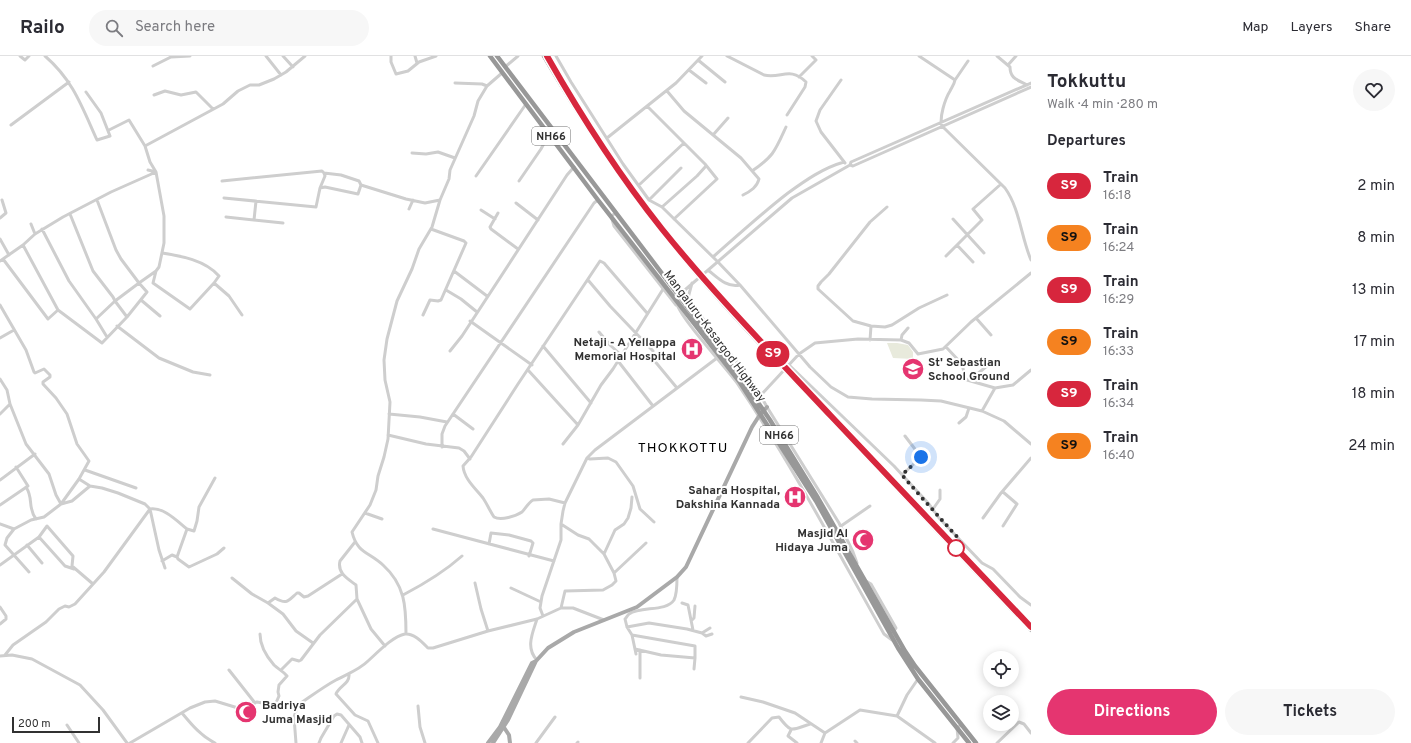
<!DOCTYPE html>
<html lang="en">
<head>
<meta charset="utf-8">
<style>
  :root { --surface:#fff; --page:#f7f7f7; --text:#2b2b33; --muted:#7c7c81; --line:#e1e1e2; --accent:#e53570 }
  body { margin:0; font-family:Overpass,sans-serif; background:var(--page); color:var(--text); height:100vh; display:flex; flex-direction:column; font-size:15px; white-space:nowrap }
  * { box-sizing:border-box; margin:0 }
  p { font-size:13px; color:var(--muted) }
  .icon { flex:none; width:22px; height:22px; fill:none; stroke:currentColor; stroke-width:2; stroke-linecap:round; stroke-linejoin:round }
  .map { position:relative; flex:1; overflow:hidden }
  .drawer { display:flex; flex-direction:column; background:var(--surface); width:380px }
  .drawer>* { flex:none }
  .badge { padding:0 8px; border-radius:13px; font-size:14px; line-height:26px }
  .buttons { position:absolute; left:983px; top:595px; display:grid; gap:8px }
  .buttons a { display:grid; place-items:center; width:36px; height:36px; border-radius:50%; background:var(--surface); box-shadow:0 2px 10px #0003; font-size:20px }
  .scale { position:absolute; left:12px; bottom:10px; width:88px; box-sizing:border-box; padding-left:4px; border:2px solid #313131; border-top:0; font-size:11px; line-height:14px; white-space:nowrap; color:#313131; -webkit-text-stroke:3px #fff; paint-order:stroke }
  .you { position:absolute; width:20px; height:20px; margin:-10px; border:3px solid #fff; border-radius:50%; background:#1a73e8; box-shadow:0 0 0 6px #1a73e833 }
  .map>.badge { position:absolute; translate:-50% -50%; box-shadow:0 0 0 2px #fff }
  h2 { padding:0 16px; font-size:15px; line-height:36px }
  .round { display:grid; place-items:center; flex:none; width:42px; height:42px; border-radius:21px; background:var(--page) }
  .head { display:flex; align-items:center; justify-content:space-between; height:68px; padding:0 16px }
  h1 { font-size:19px; font-weight:700; line-height:30px }
  .cta { display:flex; gap:8px; margin-top:auto; padding:8px 16px }
  .cta a { flex:1; height:46px; border-radius:24px; background:var(--accent); color:#fff; font-size:16px; font-weight:700; line-height:46px; text-align:center }
  .cta a+a { background:var(--page); color:var(--text) }
  ul { padding:0; list-style:none }
  li { display:flex; align-items:center; gap:12px; height:52px; padding:0 16px }
  li div { flex:1 }
  li b { display:block; font-size:15px }
  li em { font-style:normal }
  li .badge { min-width:44px; font-weight:700; text-align:center }
  header { display:flex; align-items:center; gap:24px; box-sizing:border-box; height:56px; padding:0 20px; background:var(--surface); border-bottom:1px solid var(--line) }
  header strong { font-size:19px }
  nav { display:flex; gap:22px; margin-inline-start:auto; font-size:14px }
  .search { width:280px; height:36px; background:var(--page); display:flex; align-items:center; gap:10px; box-sizing:border-box; padding:0 14px; border-radius:22px; color:var(--muted); font-size:15px }
  main { display:flex; flex:1; min-height:0 }
  .map>svg:first-child { display:block }
  .green { fill:#e8eadc }
  .lines { fill:none; stroke-linecap:round; stroke-linejoin:round }
  .minor { stroke:#cecece; stroke-width:3 }
  .major { stroke:#a9a9a9; stroke-width:4 }
  .highway { stroke:#989898; stroke-width:4.5 }
  .rail-casing { stroke:#868686; stroke-width:2.5 }
  .rail { stroke:#fff; stroke-width:1; stroke-dasharray:3; stroke-linecap:butt }
  .line-casing { stroke:#fff; stroke-width:9 }
  .line { stroke:#d7263d; stroke-width:6 }
  .walk { stroke:#313131; stroke-width:4; stroke-dasharray:0 7.2 }
  .stop-dot { fill:#fff; stroke:#d7263d; stroke-width:2 }
  .labels { text-anchor:middle; stroke-width:4; stroke-linejoin:round; paint-order:stroke }
  .shield { fill:#fff; stroke:#6f6f6f; stroke-width:1 }
  .shield-label { font-size:11px; font-weight:bold; fill:#313131 }
  .street-label { font-size:12px; fill:#313131; stroke:#fff }
  .poi-label { font-size:12px; font-weight:bold; fill:#313131; stroke:#fff; text-anchor:end }
  .quarter-label { font-size:14px; letter-spacing:1px; fill:#000; stroke:#fff }
</style>
</head>
<body>
<header>
<strong>Railo</strong>
<div class="search"><svg class="icon" aria-label="search" viewBox="0 0 24 24"><circle cx="10" cy="10" r="6"/><path d="M15 15l6 6"/></svg>Search here</div>
<nav><a>Map</a><a>Layers</a><a>Share</a></nav>
</header>
<main>
<div class="map">
<svg width="1031" height="687" viewBox="0 0 1031 687">
  <rect width="100%" height="100%" fill="#fff"/>
  <path class="green" d="M 887,287 L 897,287 L 908,289 L 913,296 L 913,303 L 893,302 Z"/>
  <g class="lines">
    <path class="minor" d="M 20,0 L 25,4 L 29,0
      M 45,0 C 73,24 82,51 97,84 L 110,80 L 101,57 L 86,36
      M 266,0 L 281,19
      M 283,0 L 293,11
      M 391,0 L 391,6 L 396,18 L 408,15 L 419,6 L 436,0
      M 415,0 L 417,7
      M 556,0 L 571,26 L 623,108 L 649,144 L 662,151 L 717,205 L 740,229
      M 727,0 L 764,19 C 781,23 790,10 806,26 L 805,31 L 787,59
      M 919,0 L 955,24 C 954,29 952,31 950,35 C 945,43 939,62 942,70 L 1005,132 C 1020,153 1021,181 1031,204
      M 997,0 L 1010,11 C 1010,23 1018,24 1027,29
      M 698,4 L 725,26
      M 1008,9 L 1016,0
      M 153,10 L 171,1 L 190,0
      M 505,11 L 518,0
      M 689,14 L 706,27
      M 799,21 L 816,4 L 812,0
      M 841,24 L 820,54 L 816,65 L 821,76 L 845,107
      M 955,24 L 968,5
      M 455,27 L 482,28 L 487,30
      M 667,35 L 684,55 L 741,102 L 759,123 C 757,131 751,135 743,139
      M 154,39 L 165,35 L 181,39 L 196,36 L 213,53
      M 647,50 L 705,108 L 717,123 L 674,163
      M 11,69 L 69,26
      M 109,74 L 129,64 L 145,90
      M 713,79 L 728,62
      M 607,82 L 676,27 L 702,0
      M 412,97 L 426,98 L 438,96 L 455,102
      M 850,109 L 853,110 L 1031,31
      M 752,115 C 774,100 775,95 786,71
      M 324,117 L 341,119 L 359,125 L 361,129
      M 476,120 L 526,48
      M 222,125 L 322,115 L 324,117 L 325,120 L 320,132
      M 519,125 L 541,93 L 549,78
      M 639,129 L 684,87
      M 224,142 L 316,151 L 320,132 L 325,131 L 358,138 L 361,129 L 406,143 L 425,147 L 440,144
      M 97,144 L 116,194 L 121,203 L 139,227 L 115,245 L 127,261
      M 649,144 L 681,112
      M 516,147 L 538,164
      M 662,151 L 697,120 L 706,110
      M 887,151 L 870,166 L 829,218 L 821,226 L 818,230 L 818,233 L 853,265 L 871,270 L 885,271 L 892,269 L 919,252 L 947,239
      M 409,153 L 413,144
      M 481,154 L 495,163
      M 498,157 L 490,171 L 491,173 L 518,193
      M 616,157 L 611,160 L 614,170 L 676,249
      M 70,158 L 93,215 L 113,241 L 115,245 L 96,263 L 107,281
      M 226,161 L 283,167
      M 0,162 L 6,157 L 2,144
      M 953,163 L 984,197
      M 254,164 L 256,145
      M 31,168 L 35,178
      M 42,173 L 69,225 L 96,263
      M 0,183 L 9,199
      M 23,189 L 58,254
      M 957,189 L 973,206
      M 946,200 L 982,164 L 973,153 L 1001,128
      M 713,201 C 738,179 762,157 788,137 C 806,124 823,112 844,106
      M 3,203 L 48,263 L 58,254 L 102,287 L 127,261 L 147,236 L 139,227 L 156,215 L 159,211 L 164,187 L 164,160 L 156,116 L 148,114
      M 0,205 L 23,189 L 35,178 L 63,161 L 111,136 L 156,116 L 150,106 L 145,90 L 223,48 L 238,35 L 250,29 L 259,29 L 274,23 L 286,16 L 305,0
      M 708,214 C 718,222 727,232 740,229 L 810,311 L 831,331 L 848,341 L 872,343 L 921,344 L 941,345 L 982,355 L 1004,365 L 1031,388
      M 156,215 L 153,227 L 190,253 L 214,227 L 219,220 C 205,204 181,200 162,197
      M 454,215 L 487,240
      M 588,224 L 610,250 L 653,295
      M 214,227 L 229,240 L 242,259
      M 446,234 L 461,243 L 477,256
      M 682,236 L 754,328 L 767,351 L 839,467 L 853,496 L 857,507
      M 679,239 L 792,142 L 850,109 L 851,106 L 1031,27
      M 688,242 L 692,227
      M 141,244 L 160,260
      M 676,245 C 678,260 725,310 737,327 C 791,407 836,493 884,578 L 892,584
      M 0,249 L 26,294 L 34,316 L 35,317 L 44,313 L 50,319 L 50,321 L 43,326 L 43,328 L 56,342 L 67,358 L 77,388 L 89,405 L 79,423 L 61,448 L 44,461 L 31,464 L 14,473 L 7,482 L 5,489 L 29,516
      M 423,259 L 430,244 L 438,245 L 441,244 L 466,187 L 464,185 L 431,173
      M 976,262 L 991,279
      M 470,265 L 532,309
      M 117,270 L 159,302 L 193,316 L 210,319
      M 599,276 L 610,289 L 621,299
      M 0,282 L 14,274
      M 870,284 L 871,270
      M 901,284 L 902,279 L 908,272
      M 543,290 L 591,347
      M 946,291 L 962,308 L 965,321 L 967,324 L 995,332 L 1013,329 L 1031,314
      M 450,295 L 462,280 L 567,119 L 574,111
      M 653,303 L 677,332
      M 618,305 L 653,350
      M 788,308 L 894,410 L 929,448 L 939,462 L 982,507 L 993,513 L 1020,541 L 1031,549
      M 528,314 L 578,369
      M 0,323 L 7,334 L 10,348 L 26,388 L 49,418 L 56,439 L 61,448 L 72,445 L 90,430
      M 970,324 L 993,305
      M 761,339 L 799,298 L 815,287 L 858,283 L 901,284 L 909,287 L 918,298 L 943,293 L 971,266 L 1031,217
      M 982,355 L 995,332
      M 0,358 L 10,348
      M 389,358 L 420,361 L 447,366
      M 453,358 L 473,373
      M 959,367 L 966,361 L 969,352
      M 388,379 L 426,388 L 459,392 L 464,395 L 470,403
      M 563,388 L 578,369 L 601,329 L 613,313 L 665,230
      M 442,391 L 442,378 L 445,370 L 590,153 L 594,147 L 598,144
      M 587,402 L 590,403 L 608,402 L 616,406 L 633,430 L 640,453 L 654,466
      M 85,414 L 136,432
      M 902,419 L 921,401 L 905,380
      M 215,422 L 199,451 L 197,465 L 194,475 L 187,473 L 177,501 L 178,503 L 189,511 L 217,498 L 224,492
      M 79,423 L 90,430 L 102,432 L 118,437 L 145,448 L 150,453 L 159,494 L 165,512
      M 0,424 L 35,398
      M 26,431 C 34,443 27,451 36,463
      M 1003,436 L 1017,448 L 1003,470
      M 565,447 L 549,443 L 533,444 C 528,447 526,452 522,456 C 516,460 501,465 494,461 C 490,455 487,448 483,442 C 476,433 464,423 463,410 L 471,401 L 518,328 L 600,205 L 604,207 L 647,257
      M 0,449 L 28,430 L 16,411
      M 933,453 L 940,443 L 940,434
      M 365,457 L 382,463
      M 983,462 L 1001,437 L 1031,402
      M 0,468 L 14,473
      M 561,468 L 578,479 L 589,483 L 604,498 L 614,517 L 646,487
      M 841,470 L 870,450
      M 433,473 L 554,505
      M 39,481 L 65,510 L 74,513
      M 355,486 L 340,505 C 337,517 348,523 356,529 L 357,543 L 371,573 L 385,590
      M 489,488 L 491,477 L 509,479 L 531,485 L 533,487 L 529,500
      M 27,489 L 42,507
      M 604,498 L 615,474 L 624,468 L 628,462 L 631,452 L 632,441
      M 162,505 L 172,499 L 177,501
      M 0,509 L 39,481 L 47,470 L 73,500 L 72,510 L 93,528
      M 677,521 C 677,528 677,538 674,544 C 666,556 641,550 629,558 C 627,560 626,562 625,563 L 627,571 L 649,567 L 687,573 L 702,577 L 706,580 L 712,578
      M 232,522 L 252,538 L 268,547 L 275,542 C 287,549 288,545 297,537 L 299,537 L 304,541 L 308,540 L 342,518
      M 866,525 L 871,528 L 896,572 L 894,575
      M 475,527 L 481,553 L 488,575
      M 511,532 L 541,546
      M 403,539 C 424,528 444,516 462,500
      M 268,547 L 283,558 L 296,575 L 313,587
      M 682,547 L 688,549 L 693,574
      M 0,551 L 6,560 L 6,563 L 0,568
      M 561,552 L 565,535 L 603,534 L 612,529 L 616,525 L 614,517
      M 543,560 L 540,552 L 542,540 L 561,484 L 561,468 L 563,455 L 565,447 L 587,402 L 595,394 L 717,302
      M 692,564 L 694,562 L 695,550
      M 627,571 L 632,579 L 636,598
      M 702,577 L 710,572
      M 260,578 C 260,589 267,601 274,609 C 278,613 283,615 287,620 L 279,629 L 278,636 L 279,640 L 275,649
      M 406,578 C 406,550 405,529 383,509 C 369,496 357,497 352,476 L 370,449 L 376,434 L 378,420 L 384,401 L 388,383 L 390,346 L 385,324 L 384,304 L 387,283 L 397,245 L 412,213 L 419,193 L 432,171 L 440,144 L 449,123 L 450,114 L 474,60 L 478,45 L 487,30 L 502,17
      M 632,579 L 695,590 L 695,602 L 661,599 L 635,593
      M 640,594 L 640,622
      M 5,599 L 13,589 L 46,566 L 59,553 L 65,550 L 69,551 L 75,548 L 104,516 L 150,453 C 164,451 177,465 187,473
      M 0,600 L 12,599 L 32,603 L 80,629 L 103,654 L 127,687
      M 537,604 C 525,592 533,576 537,563
      M 694,613 L 695,602
      M 229,614 L 255,647
      M 281,614 L 292,603 L 299,605 L 301,604 L 320,579 L 357,543
      M 349,618 C 350,628 339,630 336,638 L 355,659 L 368,665 L 378,687
      M 741,641 L 763,646 L 795,657 L 825,677
      M 418,650 L 420,671 L 425,687
      M 182,657 C 192,669 201,680 215,687
      M 897,660 L 907,639 L 918,623
      M 67,669 L 79,687
      M 791,674 L 788,680 L 797,687
      M 855,685 L 857,687
      M 130,687 L 190,652 L 205,646 L 215,645 L 238,652 L 257,646 L 285,651 L 298,649
      M 296,687 L 294,661 L 298,649 C 310,641 323,631 336,624 C 347,618 359,614 368,605 C 377,597 393,580 405,578 C 414,577 422,586 428,592 L 433,592 L 488,575 L 537,563 L 561,552 L 573,552 L 604,564
      M 319,687 L 321,682 L 334,660 L 337,658 L 341,659 L 360,681 L 362,687
      M 341,687 L 349,669
      M 536,687 L 555,661
      M 577,687 L 578,686
      M 748,687 L 772,662 L 779,661 C 792,678 791,674 810,668
      M 821,687 L 825,677 L 860,654 L 897,660 L 935,687
      M 953,687 L 958,682 L 957,672 L 961,669
      M 997,687 L 1019,666 L 1024,668 L 1031,677"/>
    <path class="major" d="M 503,670 L 509,679 L 510,687
      M 488,687 L 500,671 L 532,607 L 536,605 L 548,592 L 574,576 L 637,551 L 677,521 L 686,511 L 752,371 L 759,360 L 767,351
      M 493,687 L 508,664 L 536,605"/>
    <path class="highway" d="M 490,0 L 598,144 L 739,325 L 816,445 L 898,592 L 918,623 L 969,687
      M 497,0 L 742,323 L 770,364 L 818,442 L 905,595 L 915,610 L 976,687"/>
    <g class="rail-casing">
      <path id="rail" d="M 543,0 C 578,60 616,119 659,173 C 709,237 766,296 822,354 C 891,428 961,501 1031,575"/>
    </g>
    <use href="#rail" class="rail"/>
  </g>
  <g class="lines">
    <g class="line-casing">
      <path id="line" d="M 547,0 C 581,60 619,119 662,173 C 714,238 774,299 831,360 C 898,430 964,501 1031,571"/>
    </g>
    <use href="#line" class="line"/>
    <path class="walk" d="M 921,401 L 902,419 C 921,441 940,462 960,484 L 956,492"/>
  </g>
  <defs>
    <g id="hospital-disc" transform="scale(1.15)"><circle r="9.5" fill="#e53570" stroke="#fff"/><path d="M-5-5h3v3.5h4V-5h3V5h-3V1.5h-4V5h-3Z" fill="#fff"/></g>
    <g id="school-disc" transform="scale(1.15)"><circle r="9.5" fill="#e53570" stroke="#fff"/><path d="M0-5L7-2L0 1L-7-2ZM-4 1L0 2.5L4 1V4Q0 6-4 4Z" fill="#fff"/></g>
    <g id="mosque-disc" transform="scale(1.15)"><circle r="9.5" fill="#e53570" stroke="#fff"/><path d="M3.5-4.9A6 6 0 1 0 3.5 4.9A5 5 0 1 1 3.5-4.9Z" fill="#fff"/></g>
  </defs>
  <g fill-rule="evenodd">
    <use href="#hospital-disc" x="692" y="293"/>
    <use href="#school-disc" x="913" y="313"/>
    <use href="#hospital-disc" x="795" y="441"/>
    <use href="#mosque-disc" x="863" y="484"/>
    <use href="#mosque-disc" x="246" y="656"/>
  </g>
  <circle class="stop-dot" cx="956" cy="492" r="8"/>
  <g class="labels">
    <g class="shield">
      <rect x="532" y="71" width="38" height="18" rx="3"/>
      <rect x="760" y="370" width="38" height="18" rx="3"/>
    </g>
    <g class="shield-label">
      <text x="551" y="84">NH66</text>
      <text x="779" y="383">NH66</text>
    </g>
    <g class="street-label">
      <text transform="translate(715 280) rotate(53)" y="4">Mangaluru-Kasargod Highway</text>
    </g>
    <g class="poi-label">
      <text x="676" y="290">Netaji - A Yellappa<tspan x="676" dy="14">Memorial Hospital</tspan></text>
      <text x="928" y="310" text-anchor="start">St' Sebastian<tspan x="928" dy="14">School Ground</tspan></text>
      <text x="780" y="438">Sahara Hospital,<tspan x="780" dy="14">Dakshina Kannada</tspan></text>
      <text x="848" y="481">Masjid Al<tspan x="848" dy="14">Hidaya Juma</tspan></text>
      <text x="262" y="653" text-anchor="start">Badriya<tspan x="262" dy="14">Juma Masjid</tspan></text>
    </g>
    <g class="quarter-label">
      <text x="683" y="396">THOKKOTTU</text>
    </g>
  </g>
</svg>
<div class="buttons">
<a><svg class="icon" aria-label="locate" viewBox="0 0 24 24"><circle cx="12" cy="12" r="6"/><path d="M12 2v4M12 18v4M2 12h4M18 12h4"/></svg></a>
<a><svg class="icon" aria-label="layers" viewBox="0 0 24 24"><path d="M12 4l9 5-9 5-9-5zM3 14l9 5 9-5"/></svg></a>
</div>
<div class="scale">200 m</div>
<div class="you" style="left:921px;top:401px"></div>
<b class="badge" style="left:773px;top:298px;background:#d7263d;color:#fff">S9</b>
</div>
<section class="drawer">
<div class="head"><div><h1>Tokkuttu</h1><p>Walk · 4 min · 280 m</p></div><a class="round"><svg class="icon" aria-label="heart" viewBox="0 0 24 24"><path d="M12 20l-8-8c-3-5 5-10 8-4 3-6 11-1 8 4z"/></svg></a></div>
<h2>Departures</h2>
<ul>
<li><span class="badge" style="background:#d7263d;color:#fff">S9</span><div><b>Train</b><p>16:18</p></div><em>2 min</em></li>
<li><span class="badge" style="background:#f58220;color:#111">S9</span><div><b>Train</b><p>16:24</p></div><em>8 min</em></li>
<li><span class="badge" style="background:#d7263d;color:#fff">S9</span><div><b>Train</b><p>16:29</p></div><em>13 min</em></li>
<li><span class="badge" style="background:#f58220;color:#111">S9</span><div><b>Train</b><p>16:33</p></div><em>17 min</em></li>
<li><span class="badge" style="background:#d7263d;color:#fff">S9</span><div><b>Train</b><p>16:34</p></div><em>18 min</em></li>
<li><span class="badge" style="background:#f58220;color:#111">S9</span><div><b>Train</b><p>16:40</p></div><em>24 min</em></li>
</ul>
<div class="cta"><a>Directions</a><a>Tickets</a></div>
</section>
</main>
</body>
</html>
